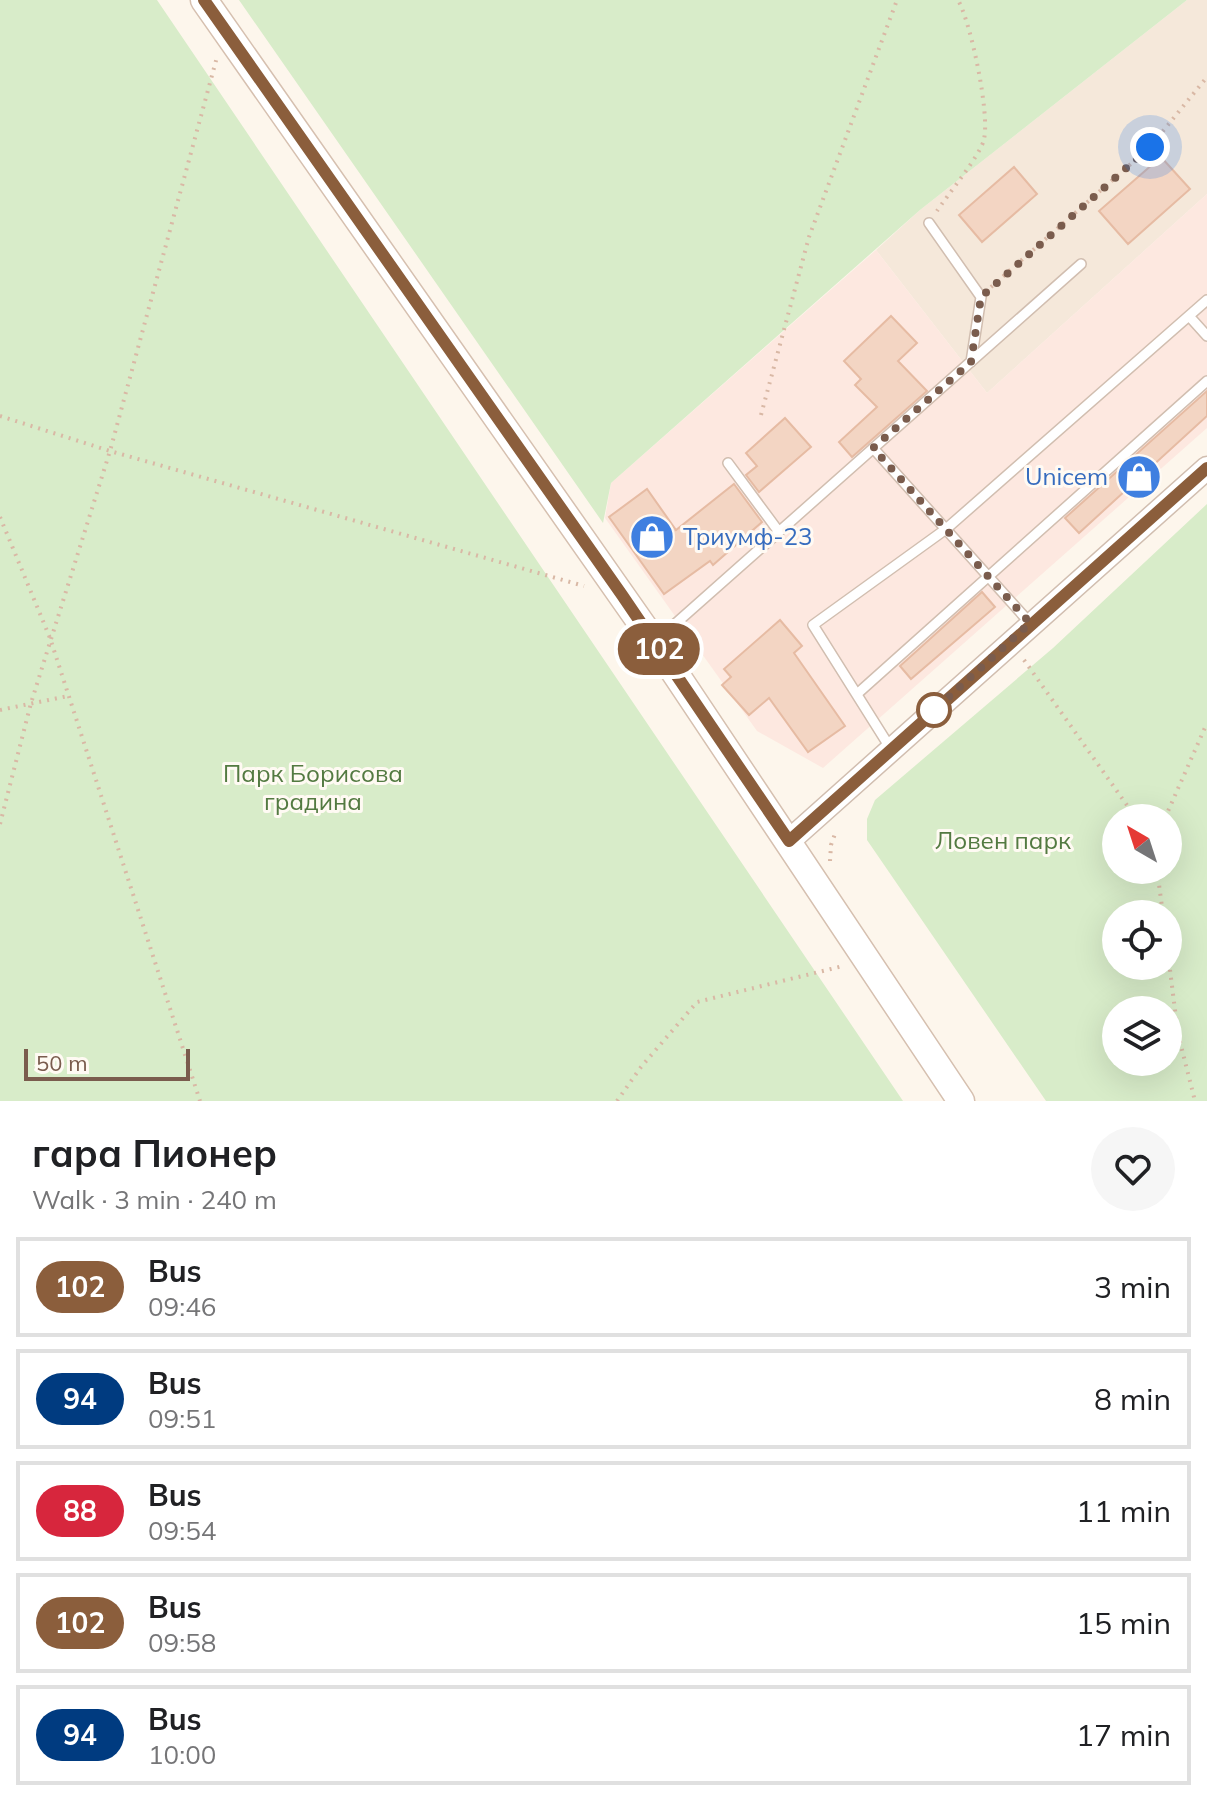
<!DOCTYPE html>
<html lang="en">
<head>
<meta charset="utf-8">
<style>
  :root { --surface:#fff; --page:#f6f6f6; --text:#202124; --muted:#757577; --line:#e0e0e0 }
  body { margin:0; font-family:Mulish,sans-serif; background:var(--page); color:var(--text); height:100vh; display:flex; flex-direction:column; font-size:30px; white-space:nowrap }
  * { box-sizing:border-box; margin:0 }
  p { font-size:26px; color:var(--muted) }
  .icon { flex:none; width:44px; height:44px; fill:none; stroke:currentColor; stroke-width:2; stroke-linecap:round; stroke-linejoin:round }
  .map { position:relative; height:1101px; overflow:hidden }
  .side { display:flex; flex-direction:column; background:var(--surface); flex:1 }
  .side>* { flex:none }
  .badge { padding:0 16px; border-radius:26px; font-size:28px; line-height:52px }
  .needle { width:52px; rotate:321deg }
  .controls { position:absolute; left:1102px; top:804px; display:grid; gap:16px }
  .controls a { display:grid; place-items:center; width:80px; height:80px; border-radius:50%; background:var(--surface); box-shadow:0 8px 32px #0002; font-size:40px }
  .scale { position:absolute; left:24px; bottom:20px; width:166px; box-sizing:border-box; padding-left:8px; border:4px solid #7a5c4d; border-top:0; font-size:22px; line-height:28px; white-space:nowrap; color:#7a5c4d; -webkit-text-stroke:6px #fffaf3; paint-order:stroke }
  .you { position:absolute; width:40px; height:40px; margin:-20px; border:6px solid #fff; border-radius:50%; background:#1a73e8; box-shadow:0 0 0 12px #1a73e833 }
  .map>.badge { position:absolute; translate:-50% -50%; box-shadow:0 0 0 4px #fff }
  .round { display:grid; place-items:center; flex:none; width:84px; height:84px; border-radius:42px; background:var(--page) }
  .summary { display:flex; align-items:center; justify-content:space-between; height:136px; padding:0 32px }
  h1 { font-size:38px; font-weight:700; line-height:60px }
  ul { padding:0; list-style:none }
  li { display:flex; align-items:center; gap:24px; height:100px; margin:0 16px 12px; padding:0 16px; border:4px solid var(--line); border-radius:0px }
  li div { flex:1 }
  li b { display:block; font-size:30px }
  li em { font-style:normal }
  li .badge { min-width:88px; font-weight:700; text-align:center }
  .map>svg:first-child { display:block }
  .residential { fill:#f5e8da }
  .commercial { fill:#fde8e0 }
  .green { fill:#d8ecc9; fill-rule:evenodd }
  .building { fill:#f3d5c3; stroke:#e6bba3; stroke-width:2 }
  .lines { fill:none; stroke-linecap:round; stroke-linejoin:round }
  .service-casing { stroke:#d1beb0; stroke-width:12 }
  .tertiary-casing { stroke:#d1beb0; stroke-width:25 }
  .secondary-casing { stroke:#d6c0b0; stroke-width:29 }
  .path { stroke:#d9b8a5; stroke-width:4; stroke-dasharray:2 6; stroke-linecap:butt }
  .service { stroke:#fff; stroke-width:9 }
  .tertiary { stroke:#fff; stroke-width:22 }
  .secondary { stroke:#fff; stroke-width:26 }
  .line-casing { stroke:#fff; stroke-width:18 }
  .line { stroke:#8b5e3c; stroke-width:12 }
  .walk { stroke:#7a5c4d; stroke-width:8; stroke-dasharray:0 14.4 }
  .stop-dot { fill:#fff; stroke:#8b5e3c; stroke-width:4 }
  .labels { text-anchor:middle; stroke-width:6; stroke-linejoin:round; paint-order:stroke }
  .shop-label { font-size:24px; fill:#366cbe; stroke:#fffaf3; text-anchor:end }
  .park-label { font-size:24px; fill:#537a41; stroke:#fffaf3 }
</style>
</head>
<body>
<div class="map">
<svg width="1207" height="1101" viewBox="0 0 1207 1101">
  <rect width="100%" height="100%" fill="#fdf6ec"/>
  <path class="residential" d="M 1187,0 L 1207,0 L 1207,194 L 987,393 L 876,250 L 920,210 Z"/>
  <path class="commercial" d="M 1207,194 L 1207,428 L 823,768 L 757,731 L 605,518 L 611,483 L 876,250 L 987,393 Z"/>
  <path class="green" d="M 0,0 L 157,0 L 903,1101 L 0,1101 Z
    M 239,0 L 1187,0 L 920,210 L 611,483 L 603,523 Z
    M 1207,504 L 1207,1101 L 1046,1101 L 867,840 L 867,819 L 875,800 L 1053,648 ZM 1116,818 L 1168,818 L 1168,870 L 1116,870 ZM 1116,914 L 1168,914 L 1168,966 L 1116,966 ZM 1116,1010 L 1168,1010 L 1168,1062 L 1116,1062 Z"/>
  <path class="building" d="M 1161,157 L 1190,189 L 1128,244 L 1099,211 Z
    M 1014,167 L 1037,194 L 982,242 L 959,215 Z
    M 891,316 L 917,343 L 898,361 L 927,391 L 852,457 L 839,442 L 877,407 L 855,385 L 861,379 L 844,361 Z
    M 1207,391 L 1207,416 L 1079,533 L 1065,518 Z
    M 785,418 L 811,447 L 759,492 L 746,475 L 757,466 L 746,453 Z
    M 734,484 L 762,522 L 713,565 L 710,561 L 664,594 L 609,517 L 647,489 L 676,530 Z
    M 982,592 L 995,607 L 911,679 L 900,666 Z
    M 780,620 L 802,646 L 794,653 L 845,726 L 808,752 L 769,698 L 749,715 L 722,685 L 731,677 L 724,669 Z"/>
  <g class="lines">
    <g class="service-casing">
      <path id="service" d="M 929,223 L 981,297 L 971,362
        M 1189,316 L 1207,336
        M 873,448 L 1030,623
        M 728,463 L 779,532
        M 657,640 L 1081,264
        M 857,694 L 1207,381
        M 891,749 L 813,625 L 946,529 L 1207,300"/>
    </g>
    <g class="tertiary-casing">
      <path id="tertiary" d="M 789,841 L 1207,468"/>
    </g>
    <g class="secondary-casing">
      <path id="secondary" d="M 204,0 L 655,643 L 961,1101"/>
    </g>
    <path class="path" d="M 937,211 C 946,197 982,153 984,139 C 990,114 971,23 958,0
      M 991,287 L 1150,147 L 1207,77
      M 761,415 L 809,237 L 897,0
      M 0,416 L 110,451 L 584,586
      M 0,517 L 50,638 L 200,1101
      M 1024,660 L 1136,818
      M 0,710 L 68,696
      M 1165,818 L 1207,723
      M 0,824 L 31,703 L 110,451 L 217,57
      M 830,861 L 831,845 L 836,831
      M 1157,870 L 1163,914
      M 1168,954 L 1178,1034 L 1195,1101
      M 617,1101 L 641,1067 L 697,1002 L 843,966"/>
    <use href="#service" class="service"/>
    <use href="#tertiary" class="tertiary"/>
    <use href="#secondary" class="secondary"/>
  </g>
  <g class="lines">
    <g class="line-casing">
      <path id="line" d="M 204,0 L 622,595 L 789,841 L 1207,468"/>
    </g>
    <use href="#line" class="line"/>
    <path class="walk" d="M 934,710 L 931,713 L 1030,623 L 873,448 L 971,362 L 981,297 L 1150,147"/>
  </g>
  <defs>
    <g id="shop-disc" transform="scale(2.3)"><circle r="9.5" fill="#3f7fe0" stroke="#fffaf3"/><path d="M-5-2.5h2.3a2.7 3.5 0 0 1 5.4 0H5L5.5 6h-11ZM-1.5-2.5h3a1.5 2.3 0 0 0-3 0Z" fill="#fff"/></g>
  </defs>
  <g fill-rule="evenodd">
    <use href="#shop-disc" x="1139" y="477"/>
    <use href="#shop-disc" x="652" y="537"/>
  </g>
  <circle class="stop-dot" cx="934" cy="710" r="16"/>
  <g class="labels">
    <g class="shop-label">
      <text x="1108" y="485">Unicem</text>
      <text x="683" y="545" text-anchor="start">Триумф-23</text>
    </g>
    <g class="park-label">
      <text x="313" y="782">Парк Борисова<tspan x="313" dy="28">градина</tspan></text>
      <text x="1003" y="849">Ловен парк</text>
    </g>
  </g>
</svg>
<div class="controls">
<a><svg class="needle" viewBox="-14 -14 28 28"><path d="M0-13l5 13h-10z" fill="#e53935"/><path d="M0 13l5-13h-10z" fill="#757577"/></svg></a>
<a><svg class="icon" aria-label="locate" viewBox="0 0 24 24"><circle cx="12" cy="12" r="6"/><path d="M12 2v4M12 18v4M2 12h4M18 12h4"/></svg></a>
<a><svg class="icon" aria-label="layers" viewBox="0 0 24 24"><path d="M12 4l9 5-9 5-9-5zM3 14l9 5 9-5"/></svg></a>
</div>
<div class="scale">50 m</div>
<div class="you" style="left:1150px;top:147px"></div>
<b class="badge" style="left:659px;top:649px;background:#8b5e3c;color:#fff">102</b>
</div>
<section class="side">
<div class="summary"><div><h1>гара Пионер</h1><p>Walk · 3 min · 240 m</p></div><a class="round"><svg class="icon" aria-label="heart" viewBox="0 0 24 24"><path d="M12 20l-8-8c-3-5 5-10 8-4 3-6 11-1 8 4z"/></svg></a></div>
<ul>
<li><span class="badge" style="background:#8b5e3c;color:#fff">102</span><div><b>Bus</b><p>09:46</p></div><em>3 min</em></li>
<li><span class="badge" style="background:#003b80;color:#fff">94</span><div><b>Bus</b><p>09:51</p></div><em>8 min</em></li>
<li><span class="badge" style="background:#d7263d;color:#fff">88</span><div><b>Bus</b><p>09:54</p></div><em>11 min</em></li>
<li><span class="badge" style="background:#8b5e3c;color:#fff">102</span><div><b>Bus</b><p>09:58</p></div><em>15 min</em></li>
<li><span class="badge" style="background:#003b80;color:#fff">94</span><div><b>Bus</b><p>10:00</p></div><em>17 min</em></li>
</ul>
</section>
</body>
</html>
